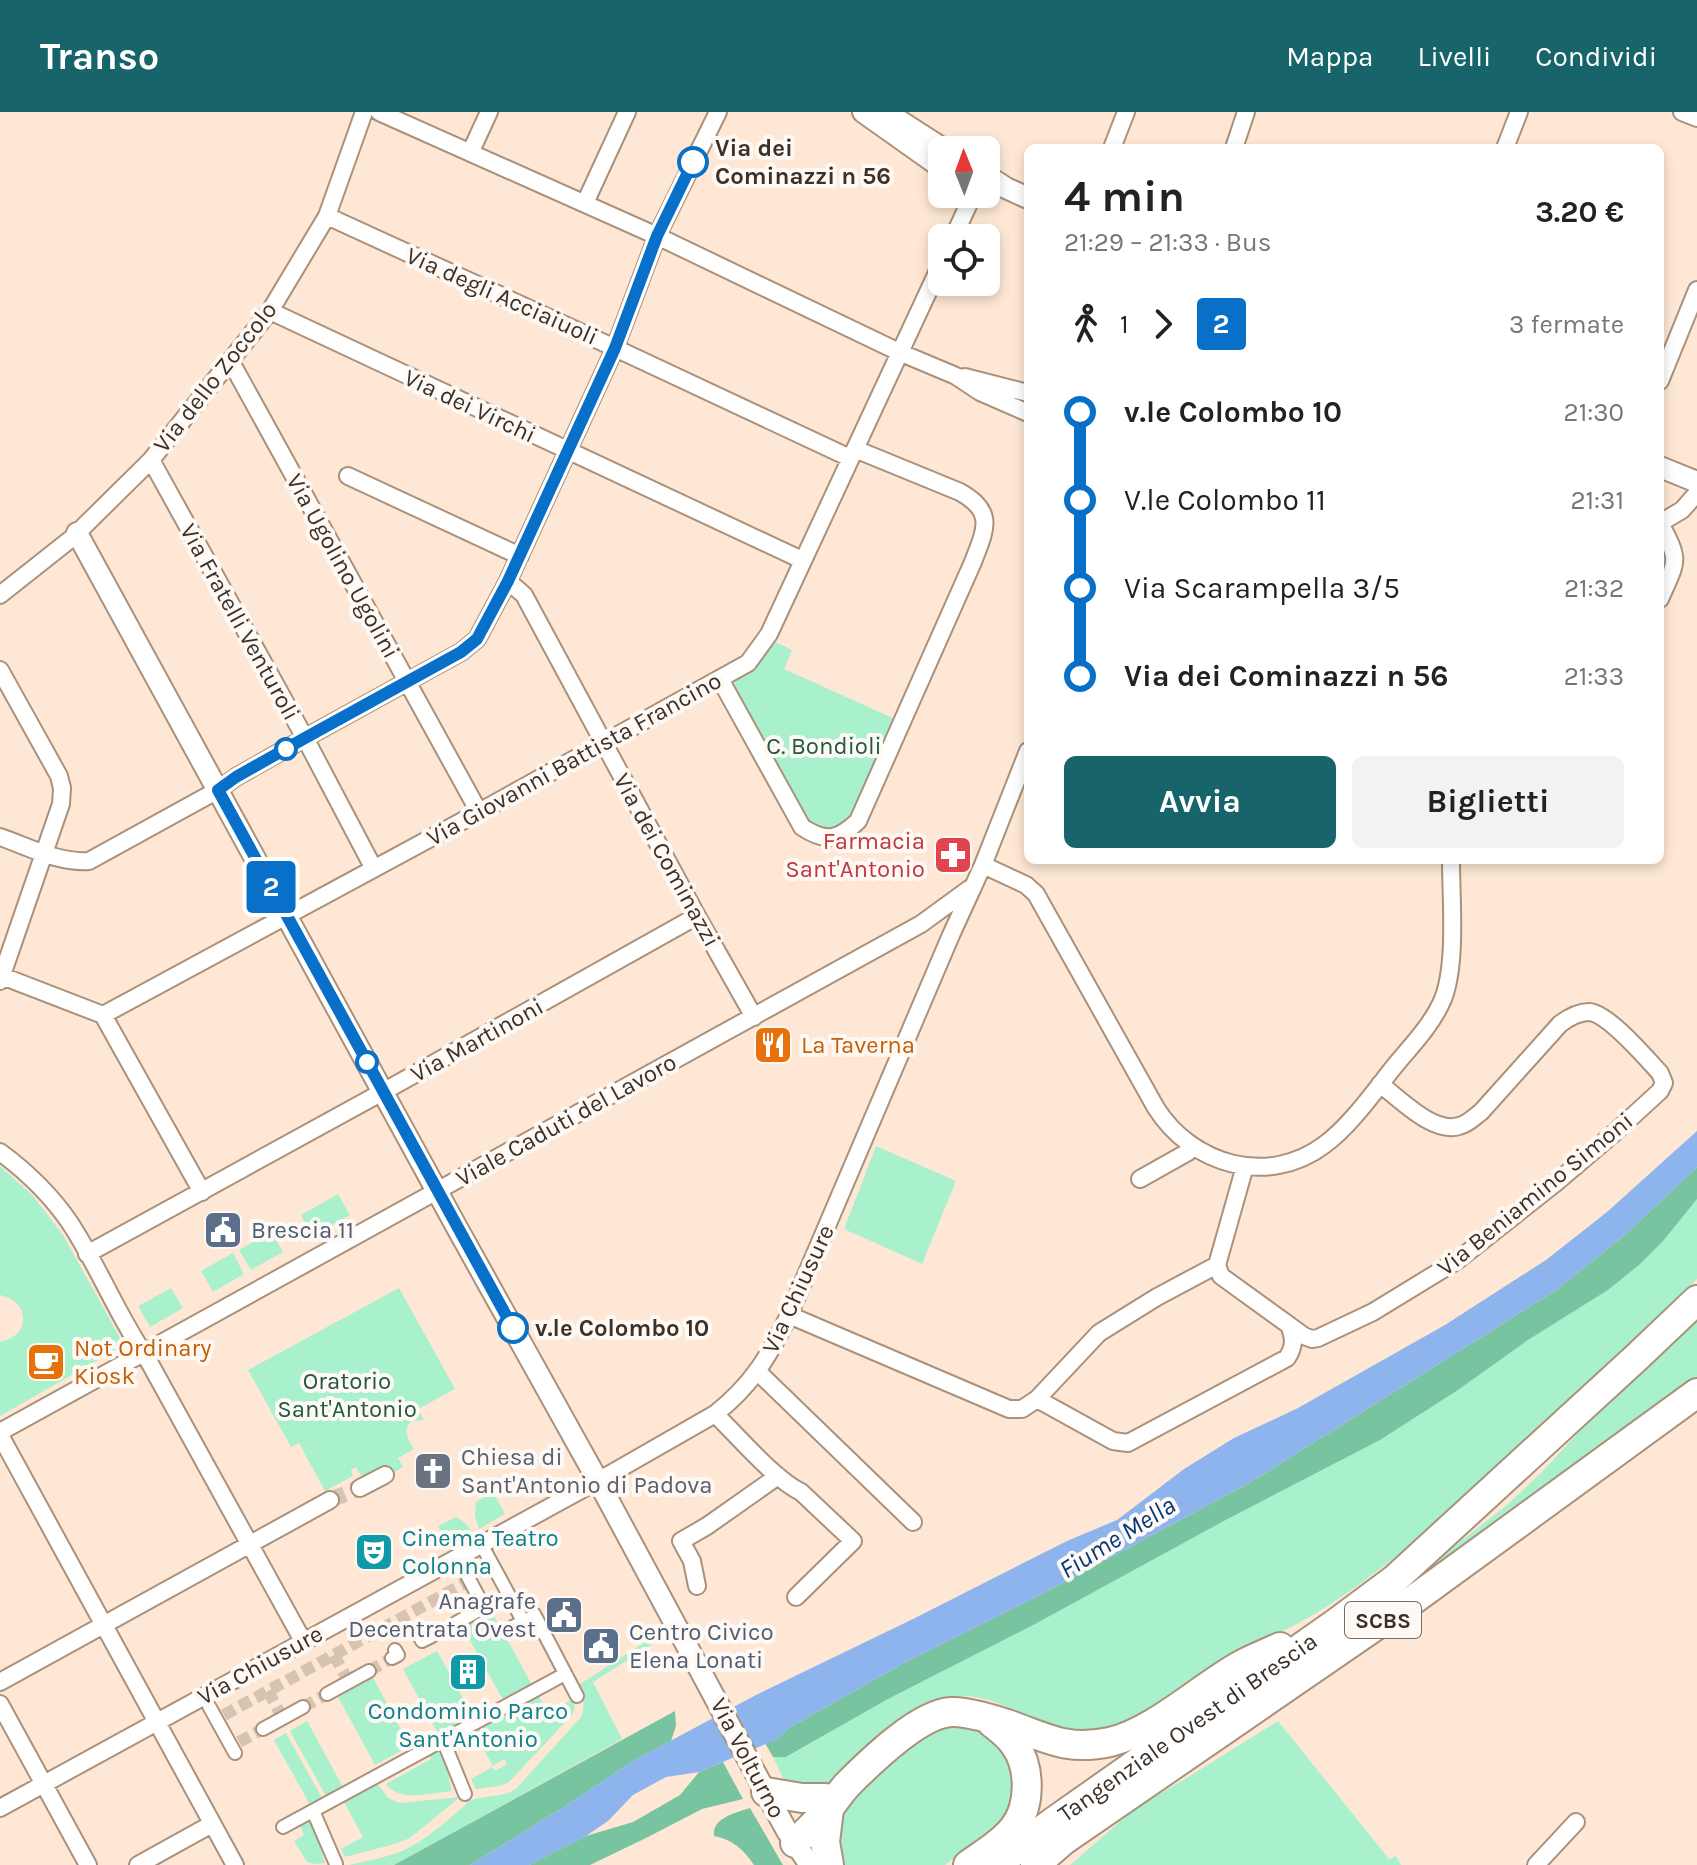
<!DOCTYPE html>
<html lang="it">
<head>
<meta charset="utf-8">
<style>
  :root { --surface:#fff; --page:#f2f2f2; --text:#222; --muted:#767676; --accent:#17656b }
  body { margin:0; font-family:Karla,sans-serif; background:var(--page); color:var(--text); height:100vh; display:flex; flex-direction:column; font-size:30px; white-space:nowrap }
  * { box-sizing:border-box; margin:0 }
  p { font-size:26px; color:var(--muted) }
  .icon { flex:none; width:44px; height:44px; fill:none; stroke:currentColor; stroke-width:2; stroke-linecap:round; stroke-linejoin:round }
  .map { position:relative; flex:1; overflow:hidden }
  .sheet { position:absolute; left:1024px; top:32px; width:640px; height:720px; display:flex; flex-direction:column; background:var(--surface); border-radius:12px; box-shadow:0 4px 12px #0003 }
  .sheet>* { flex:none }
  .badge { padding:0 16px; border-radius:6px; font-size:28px; line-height:52px }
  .needle { width:52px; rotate:359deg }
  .buttons { position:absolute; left:928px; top:24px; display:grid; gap:16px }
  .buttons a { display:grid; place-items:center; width:72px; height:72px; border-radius:12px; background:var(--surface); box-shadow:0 4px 12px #0003; font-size:40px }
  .map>.badge { position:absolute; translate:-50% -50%; box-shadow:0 0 0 4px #fff }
  .legs { display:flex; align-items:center; gap:12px; height:88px; padding:0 40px; font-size:26px }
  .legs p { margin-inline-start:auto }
  .overview { display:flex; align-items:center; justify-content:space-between; height:136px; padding:0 40px }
  h1 { font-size:44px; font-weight:700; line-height:60px }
  .action { display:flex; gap:16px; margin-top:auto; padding:16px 40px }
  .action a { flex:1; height:92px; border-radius:12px; background:var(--accent); color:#fff; font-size:32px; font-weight:700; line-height:92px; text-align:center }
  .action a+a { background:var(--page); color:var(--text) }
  ul { padding:0 40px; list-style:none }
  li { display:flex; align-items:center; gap:28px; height:88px; font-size:30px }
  li i { display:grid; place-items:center; width:12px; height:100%; margin:0 10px; background:currentColor }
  li i::after { content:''; width:20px; height:20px; margin:-10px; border:6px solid; border-radius:50%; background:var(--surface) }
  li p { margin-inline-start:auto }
  li:first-child i { background:linear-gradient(#0000 50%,currentColor 0) }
  li:last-child i { background:linear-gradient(currentColor 50%,#0000 0) }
  header { display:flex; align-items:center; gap:48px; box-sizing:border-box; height:112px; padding:0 40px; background:var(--accent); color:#fff }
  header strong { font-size:38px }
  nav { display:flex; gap:44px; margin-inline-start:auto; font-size:28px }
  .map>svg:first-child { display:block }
  .green { fill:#a9f0cd }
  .forest { fill:#78c3a0 }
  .water { fill:#8db4ed }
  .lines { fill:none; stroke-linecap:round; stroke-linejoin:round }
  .pedestrian-tunnel { stroke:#d7c3b2; stroke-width:12; stroke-dasharray:12 6; stroke-linecap:butt }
  .minor-tunnel { stroke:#d7c3b2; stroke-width:16; stroke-dasharray:16 8; stroke-linecap:butt }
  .pedestrian-casing { stroke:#aa917b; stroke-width:16 }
  .minor-casing { stroke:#aa917b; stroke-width:20 }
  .tertiary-casing { stroke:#aa917b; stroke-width:24 }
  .trunk-casing { stroke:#aa917b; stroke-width:32 }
  .pedestrian { stroke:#fff; stroke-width:12 }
  .minor { stroke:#fff; stroke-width:16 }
  .tertiary { stroke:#fff; stroke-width:20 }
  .trunk { stroke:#fff; stroke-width:28 }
  .line-1-casing { stroke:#fff; stroke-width:18 }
  .line-1 { stroke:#0970ca; stroke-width:12 }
  .stop-1-dot { fill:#fff; stroke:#0970ca; stroke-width:4 }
  .labels { text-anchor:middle; stroke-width:8; stroke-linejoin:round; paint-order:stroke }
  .shield { fill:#fef9f4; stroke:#766d65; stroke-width:2 }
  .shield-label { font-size:22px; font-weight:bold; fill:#3b3128 }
  .stop-label { font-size:24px; font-weight:bold; fill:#3b3128; stroke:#fef9f4; text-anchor:start }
  .street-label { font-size:24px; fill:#3b3128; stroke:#fef9f4 }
  .park-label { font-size:24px; fill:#215b42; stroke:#fef9f4 }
  .health-label { font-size:24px; fill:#be3a42; stroke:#fef9f4; text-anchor:end }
  .food-label { font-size:24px; fill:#c56008; stroke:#fef9f4; text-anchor:start }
  .service-label { font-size:24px; fill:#4e5e75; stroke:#fef9f4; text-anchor:start }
  .worship-label { font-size:24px; fill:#5b616d; stroke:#fef9f4; text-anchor:start }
  .culture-label { font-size:24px; fill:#0d838f; stroke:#fef9f4; text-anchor:start }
  .water-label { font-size:26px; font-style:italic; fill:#033778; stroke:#fef9f4 }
</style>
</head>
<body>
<header>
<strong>Transo</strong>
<nav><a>Mappa</a><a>Livelli</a><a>Condividi</a></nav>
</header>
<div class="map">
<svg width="1697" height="1753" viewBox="0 0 1697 1753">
  <rect width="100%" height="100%" fill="#fee8d5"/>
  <path class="green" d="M 774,529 L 792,538 L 784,557 L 895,607 L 854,701 C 844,717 838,717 820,719 L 806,709 L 729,570 L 755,553 Z
    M 876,1034 L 956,1069 L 922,1152 L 844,1117 Z
    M 0,1054 L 33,1084 L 63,1123 L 124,1233 L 0,1304 L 0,1230 C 31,1224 31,1189 0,1183 Z
    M 338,1082 L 350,1103 L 312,1124 L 301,1103 Z
    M 1697,1087 L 1697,1167 C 1638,1225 1578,1281 1518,1337 C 1459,1392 1399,1447 1332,1491 C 1297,1515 1256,1530 1220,1552 C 1198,1566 1179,1585 1156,1597 C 1146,1603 1134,1607 1123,1611 C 1100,1620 1076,1622 1052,1614 C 1002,1597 977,1568 921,1596 C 889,1611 852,1653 825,1678 L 786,1672 L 773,1645 L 787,1645 L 888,1587 L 1037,1511 L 1222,1410 L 1380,1328 L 1458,1278 L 1528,1228 L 1608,1178 L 1639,1153 Z
    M 271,1120 L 283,1140 L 251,1158 L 239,1138 Z
    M 233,1141 L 244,1162 L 213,1180 L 201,1159 Z
    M 171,1176 L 183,1196 L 150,1215 L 138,1194 Z
    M 399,1176 L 455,1277 L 418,1297 L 424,1308 L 412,1309 C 402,1318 408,1327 414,1337 L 398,1346 L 403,1355 L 393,1361 L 388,1353 L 363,1367 L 356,1355 L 351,1358 L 353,1364 L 325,1379 L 299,1331 L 291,1335 L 248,1258 Z
    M 1697,1199 L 1697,1267 L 1413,1473 L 1416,1464 L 1507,1393 L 1541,1361 L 1611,1285 Z
    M 493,1380 L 505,1402 L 479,1417 L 475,1404 L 476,1390 Z
    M 456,1405 L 464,1410 L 473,1420 L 448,1433 L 438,1414 Z
    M 491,1498 L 532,1573 L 503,1588 L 462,1514 Z
    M 656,1523 L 659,1528 L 593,1570 L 622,1627 L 394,1753 L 349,1753 C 369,1748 392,1745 410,1735 C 433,1723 452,1704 471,1688 C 487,1683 501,1686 516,1677 L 581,1605 C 586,1593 583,1585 577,1574 Z
    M 437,1539 L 473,1604 L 439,1623 L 403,1557 Z
    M 372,1564 L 410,1634 L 375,1653 L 337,1583 Z
    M 538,1583 L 548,1600 L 573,1587 L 575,1596 L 572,1603 L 509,1670 L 500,1674 L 476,1677 L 471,1667 L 492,1655 L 495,1659 L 507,1652 L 504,1647 L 493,1654 L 473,1619 Z
    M 307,1609 L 343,1675 L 326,1684 L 290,1619 Z
    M 1278,1609 L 1389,1747 L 1396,1744 L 1401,1753 L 1070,1753 L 1137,1695 L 1185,1667 Z
    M 953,1612 L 984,1619 L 1003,1637 L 1013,1661 L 1013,1674 L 1012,1686 L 1007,1699 L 998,1712 L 945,1753 L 841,1753 L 835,1741 L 840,1696 L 920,1624 Z
    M 286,1621 L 322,1686 L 310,1693 L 274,1628 Z
    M 442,1635 L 452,1679 C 431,1681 401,1691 386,1672 L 431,1647 L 429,1643 Z
    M 377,1671 L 388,1686 L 400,1691 L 460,1685 L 410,1726 L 395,1732 L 345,1745 L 341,1737 L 363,1725 L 344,1690 Z
    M 312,1708 L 325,1751 L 314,1752 L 307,1750 L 294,1729 L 304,1723 L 300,1714 Z"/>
  <path class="forest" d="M 1697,1055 L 1697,1087 L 1663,1129 L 1639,1153 L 1608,1178 L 1528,1228 L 1458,1278 L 1380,1328 L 1222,1410 L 1037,1511 L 888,1587 L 786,1645 L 773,1645 L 765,1631 L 775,1628 L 792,1614 L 904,1551 L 1040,1483 L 1251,1370 L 1556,1178 L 1625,1123 Z
    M 675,1599 L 676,1614 L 671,1629 L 633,1649 L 564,1695 L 470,1753 L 394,1753 Z
    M 723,1650 L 743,1687 L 702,1697 L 646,1726 L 590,1753 L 529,1753 L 586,1724 L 633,1710 L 680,1683 L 699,1660 Z
    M 750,1696 L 783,1753 L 754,1753 C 744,1738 732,1727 714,1724 C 712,1706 735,1701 750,1696 Z"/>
  <path class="water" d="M 1697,1019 L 1697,1055 L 1625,1123 L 1556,1178 L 1251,1370 L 1040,1483 L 904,1551 L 792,1614 L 775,1628 L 699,1660 L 666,1665 L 633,1683 L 608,1709 L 586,1724 L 529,1753 L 470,1753 L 564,1695 L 633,1649 L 756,1583 L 915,1506 L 1067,1429 L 1117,1408 L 1184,1357 L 1234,1326 L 1298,1296 L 1445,1213 L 1546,1148 L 1607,1100 Z"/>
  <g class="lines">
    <path class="pedestrian-tunnel" d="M 432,1524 L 456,1511
      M 334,1543 L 346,1565
      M 369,1559 L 392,1546
      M 268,1579 L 280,1601
      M 303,1595 L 327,1582
      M 224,1603 L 467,1470
      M 239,1630 L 263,1617"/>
    <path class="minor-tunnel" d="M 330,1388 L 360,1376"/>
    <g class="pedestrian-casing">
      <path id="pedestrian" d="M 486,1441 L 523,1509
        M 534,1502 L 577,1584
        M 456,1511 L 484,1495 L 462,1454
        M 509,1517 L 528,1507
        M 419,1524 L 422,1529 L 432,1524
        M 392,1546 L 398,1543 L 395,1538
        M 327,1582 L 369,1559
        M 209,1594 L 235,1641
        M 263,1617 L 303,1595
        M 443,1628 L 465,1682
        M 313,1699 L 336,1752
        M 283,1715 L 565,1562"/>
    </g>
    <g class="minor-casing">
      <path id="minor" d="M 379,0 L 657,124 L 899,240 L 956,264 L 980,280 L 1028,301
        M 1682,0 L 1697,6
        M 1112,36 L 1126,0
        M 1234,36 L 1246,0
        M 1505,36 L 1519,0
        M 471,39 L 489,0
        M 585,91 L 627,0
        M 327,104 L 615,236 L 850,346
        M 953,126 L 971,87
        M 270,199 L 802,448
        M 231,250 L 479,700
        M 965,265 L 1028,281
        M 1660,269 L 1697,178
        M 151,348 L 305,626 L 374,757
        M 348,364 L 520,444
        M 508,469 L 524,483 L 697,804 L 754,905
        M 0,483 L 72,426 L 151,348 L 270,199 L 327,104 L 364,0
        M 1660,487 C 1677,448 1681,450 1660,411 L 1682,398 L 1697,381
        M 0,558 L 59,664 L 62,676 L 61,692 L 0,869
        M 720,567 L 802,715 C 826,731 838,728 858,709 L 973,450 C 985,418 996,400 960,380 L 855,337
        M 0,725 C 29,735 58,751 89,749 L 218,678 L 236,665 L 305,626 L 461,540 L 477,527 L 508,469 L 615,236 L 657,124 L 718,0
        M 983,753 L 1026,773 L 1036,782 L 1156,996 C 1192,1053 1268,1075 1324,1033 C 1349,1015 1374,980 1393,956 C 1411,934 1432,913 1443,887 C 1457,851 1451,788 1451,748
        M 2,864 L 103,903 L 479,700 L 748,551 L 769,522 L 942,150
        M 103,903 L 202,1080
        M 0,1040 C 27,1060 51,1083 70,1111 C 99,1155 118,1205 148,1248 L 303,1529
        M 1245,1054 L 1217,1153 L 1221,1164 L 1304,1224 L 1312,1227 L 1318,1226 L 1373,1200 L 1458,1148 L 1558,1069 L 1612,1023 L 1660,979 L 1664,971 L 1660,961 C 1646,946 1608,901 1589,900 C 1578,900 1568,906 1560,912 L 1481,1000 C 1474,1005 1468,1012 1459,1014 C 1433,1022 1400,987 1380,972
        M 1140,1067 L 1188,1040 L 1192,1035
        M 87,1142 L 397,972 L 697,804
        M 789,1203 L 1009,1297 L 1022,1297 L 1037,1287 L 1099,1221 L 1157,1185 L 1217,1153
        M 758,1260 L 913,1410
        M 1037,1287 L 1113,1329 L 1128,1331 L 1287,1246 C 1295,1234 1294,1226 1289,1213
        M 715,1302 C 738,1324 774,1367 801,1380 L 853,1429 L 796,1485
        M 0,1320 L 921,812 L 969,777
        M 0,1323 L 235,1753
        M 360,1376 L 385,1363
        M 697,1474 L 692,1449 L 681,1429 L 707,1414 L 778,1364
        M 0,1570 L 330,1388
        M 0,1592 L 88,1753
        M 0,1696 L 612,1361 L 715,1302 C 752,1273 769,1244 789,1203 L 951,823 L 983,753 L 1028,639
        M 138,1753 L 212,1712
        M 1536,1753 L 1576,1710"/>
    </g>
    <g class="tertiary-casing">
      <path id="tertiary" d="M 863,0 L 942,56
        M 886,0 L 945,38
        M 986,63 L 1006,76 L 1028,86
        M 1660,355 L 1697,370
        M 77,421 L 456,1114 L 598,1369 L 764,1677 L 787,1719 L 810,1753"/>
    </g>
    <g class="trunk-casing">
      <g id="trunk">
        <path d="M 766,1680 L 802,1686 L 825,1686"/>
        <path d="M 829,1697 L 825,1730 L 829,1753"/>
        <path d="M 795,1731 C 807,1719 819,1708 829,1696 C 836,1688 841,1679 848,1672 C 871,1649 919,1602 951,1600 C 966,1599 996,1608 1010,1613 C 1049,1627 1068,1639 1110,1630 C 1154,1620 1201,1575 1241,1553 C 1254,1546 1267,1541 1280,1535"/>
        <path d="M 968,1753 C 983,1742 1001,1732 1013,1717 C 1031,1695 1031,1656 1015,1633 C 1009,1624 1000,1617 992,1611"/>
        <path id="s1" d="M 996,1753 L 1053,1710 L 1336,1511 L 1395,1467 L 1637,1245 L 1697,1188"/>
        <path d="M 1035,1753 L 1064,1728 L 1413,1488 L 1697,1281"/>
      </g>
    </g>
    <use href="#pedestrian" class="pedestrian"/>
    <use href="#minor" class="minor"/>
    <use href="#tertiary" class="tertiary"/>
    <use href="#trunk" class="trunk"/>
  </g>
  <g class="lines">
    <g class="line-1-casing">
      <path id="line-1" d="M 513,1216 L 218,678 L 236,665 L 305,626 L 461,540 L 477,527 L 508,469 L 615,236 L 657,124 L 693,50"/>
    </g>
    <use href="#line-1" class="line-1"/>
  </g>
  <defs>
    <g id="pharmacy-square" transform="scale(2)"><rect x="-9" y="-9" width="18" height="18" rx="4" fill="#e0444e" stroke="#fef9f4"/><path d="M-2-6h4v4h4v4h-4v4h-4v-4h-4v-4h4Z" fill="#fff"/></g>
    <g id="restaurant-square" transform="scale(2)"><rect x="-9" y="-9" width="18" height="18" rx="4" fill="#e8710a" stroke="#fef9f4"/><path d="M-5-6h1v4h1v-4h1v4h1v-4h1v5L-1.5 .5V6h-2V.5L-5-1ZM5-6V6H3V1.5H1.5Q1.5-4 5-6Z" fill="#fff"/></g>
    <g id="civic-square" transform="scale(2)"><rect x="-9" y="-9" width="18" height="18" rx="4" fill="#5c6f8a" stroke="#fef9f4"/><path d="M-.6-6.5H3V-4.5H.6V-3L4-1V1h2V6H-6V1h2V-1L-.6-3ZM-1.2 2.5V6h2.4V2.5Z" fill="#fff"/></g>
    <g id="cafe-square" transform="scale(2)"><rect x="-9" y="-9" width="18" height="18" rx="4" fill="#e8710a" stroke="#fef9f4"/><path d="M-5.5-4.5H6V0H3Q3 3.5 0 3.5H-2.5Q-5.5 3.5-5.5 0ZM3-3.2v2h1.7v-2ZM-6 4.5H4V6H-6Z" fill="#fff"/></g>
    <g id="church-square" transform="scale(2)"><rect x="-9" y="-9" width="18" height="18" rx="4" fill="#6b7280" stroke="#fef9f4"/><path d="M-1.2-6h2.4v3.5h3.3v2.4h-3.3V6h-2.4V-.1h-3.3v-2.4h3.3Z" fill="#fff"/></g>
    <g id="theatre-square" transform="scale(2)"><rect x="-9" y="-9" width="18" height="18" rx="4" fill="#0f9aa8" stroke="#fef9f4"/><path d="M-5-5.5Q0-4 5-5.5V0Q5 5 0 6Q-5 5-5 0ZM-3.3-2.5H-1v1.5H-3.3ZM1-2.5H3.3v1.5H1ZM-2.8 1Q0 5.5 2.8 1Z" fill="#fff"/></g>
    <g id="building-square" transform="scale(2)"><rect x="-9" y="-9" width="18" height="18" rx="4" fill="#0f9aa8" stroke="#fef9f4"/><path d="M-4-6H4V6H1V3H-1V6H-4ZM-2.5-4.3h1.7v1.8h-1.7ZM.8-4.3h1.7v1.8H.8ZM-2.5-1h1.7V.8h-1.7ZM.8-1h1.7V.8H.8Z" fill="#fff"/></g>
  </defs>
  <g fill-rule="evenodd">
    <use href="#pharmacy-square" x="953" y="743"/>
    <use href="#restaurant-square" x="773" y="933"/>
    <use href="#civic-square" x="223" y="1118"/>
    <use href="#cafe-square" x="46" y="1250"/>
    <use href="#church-square" x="433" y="1359"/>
    <use href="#theatre-square" x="374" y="1440"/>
    <use href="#civic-square" x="564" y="1503"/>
    <use href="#civic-square" x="601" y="1534"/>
    <use href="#building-square" x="468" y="1560"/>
  </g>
  <g class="stop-1-dot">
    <circle cx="693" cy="50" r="14"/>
    <circle cx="286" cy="637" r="10"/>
    <circle cx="367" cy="950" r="10"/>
    <circle cx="513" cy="1216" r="14"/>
  </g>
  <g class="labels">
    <rect class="shield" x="1345" y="1490" width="76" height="36" rx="6"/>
    <g class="shield-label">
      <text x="1383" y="1516">SCBS</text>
    </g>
    <g class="stop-label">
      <text x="715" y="44">Via dei<tspan x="715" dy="28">Cominazzi n 56</tspan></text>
      <text x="535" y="1224">v.le Colombo 10</text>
    </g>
    <g class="street-label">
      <text transform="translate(502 184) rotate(24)" y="8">Via degli Acciaiuoli</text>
      <text transform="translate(215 265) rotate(-52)" y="8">Via dello Zoccolo</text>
      <text transform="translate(470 294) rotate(25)" y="8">Via dei Virchi</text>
      <text transform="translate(343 454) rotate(61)" y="8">Via Ugolino Ugolini</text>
      <text transform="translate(240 510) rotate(61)" y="8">Via Fratelli Venturoli</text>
      <text transform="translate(574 647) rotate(-29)" y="8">Via Giovanni Battista Francino</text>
      <text transform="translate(667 748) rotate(61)" y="8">Via dei Cominazzi</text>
      <text transform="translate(477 928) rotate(-29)" y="8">Via Martinoni</text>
      <text transform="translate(566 1008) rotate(-29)" y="8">Viale Caduti del Lavoro</text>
      <text transform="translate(1535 1082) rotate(-39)" y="8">Via Beniamino Simoni</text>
      <text transform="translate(798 1177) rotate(-65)" y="8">Via Chiusure</text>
      <text transform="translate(260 1553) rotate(-29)" y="8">Via Chiusure</text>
      <text dy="8" stroke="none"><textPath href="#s1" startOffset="236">Tangenziale Ovest di Brescia</textPath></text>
      <text transform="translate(748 1646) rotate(62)" y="8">Via Volturno</text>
    </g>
    <g class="park-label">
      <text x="824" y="642">C. Bondioli</text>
      <text x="347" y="1277">Oratorio<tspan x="347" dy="28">Sant'Antonio</tspan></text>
    </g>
    <g class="health-label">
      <text x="925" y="737">Farmacia<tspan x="925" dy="28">Sant'Antonio</tspan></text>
    </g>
    <g class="food-label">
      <text x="801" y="941">La Taverna</text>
      <text x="74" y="1244">Not Ordinary<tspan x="74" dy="28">Kiosk</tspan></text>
    </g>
    <g class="service-label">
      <text x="251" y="1126">Brescia 11</text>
      <text x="536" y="1497" text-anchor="end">Anagrafe<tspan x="536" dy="28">Decentrata Ovest</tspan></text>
      <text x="629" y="1528">Centro Civico<tspan x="629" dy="28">Elena Lonati</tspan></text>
    </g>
    <g class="worship-label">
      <text x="461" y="1353">Chiesa di<tspan x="461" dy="28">Sant'Antonio di Padova</tspan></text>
    </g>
    <g class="culture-label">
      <text x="402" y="1434">Cinema Teatro<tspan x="402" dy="28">Colonna</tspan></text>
      <text x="468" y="1607" text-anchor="middle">Condominio Parco<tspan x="468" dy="28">Sant'Antonio</tspan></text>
    </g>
    <g class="water-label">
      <text transform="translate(1117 1425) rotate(-32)" y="9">Fiume Mella</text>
    </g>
  </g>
</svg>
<div class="buttons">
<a><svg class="needle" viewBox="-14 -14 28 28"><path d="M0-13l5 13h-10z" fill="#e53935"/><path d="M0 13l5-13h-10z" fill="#767676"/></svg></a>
<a><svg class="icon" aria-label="locate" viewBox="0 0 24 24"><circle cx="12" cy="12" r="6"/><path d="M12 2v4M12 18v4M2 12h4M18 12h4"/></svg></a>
</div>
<b class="badge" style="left:271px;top:775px;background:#0970ca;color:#fff">2</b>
<section class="sheet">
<div class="overview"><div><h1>4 min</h1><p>21:29 – 21:33 · Bus</p></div><b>3.20 €</b></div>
<div class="legs"><svg class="icon" aria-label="walk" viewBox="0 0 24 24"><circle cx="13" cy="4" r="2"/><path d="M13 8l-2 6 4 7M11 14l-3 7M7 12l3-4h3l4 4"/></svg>1<svg class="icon" aria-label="forward" viewBox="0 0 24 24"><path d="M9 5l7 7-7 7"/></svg><b class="badge" style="background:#0970ca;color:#fff">2</b><p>3 fermate</p></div>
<ul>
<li><i style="color:#0970ca"></i><b>v.le Colombo 10</b><p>21:30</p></li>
<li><i style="color:#0970ca"></i><span>V.le Colombo 11</span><p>21:31</p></li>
<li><i style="color:#0970ca"></i><span>Via Scarampella 3/5</span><p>21:32</p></li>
<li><i style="color:#0970ca"></i><b>Via dei Cominazzi n 56</b><p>21:33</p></li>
</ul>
<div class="action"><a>Avvia</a><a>Biglietti</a></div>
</section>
</div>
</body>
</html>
